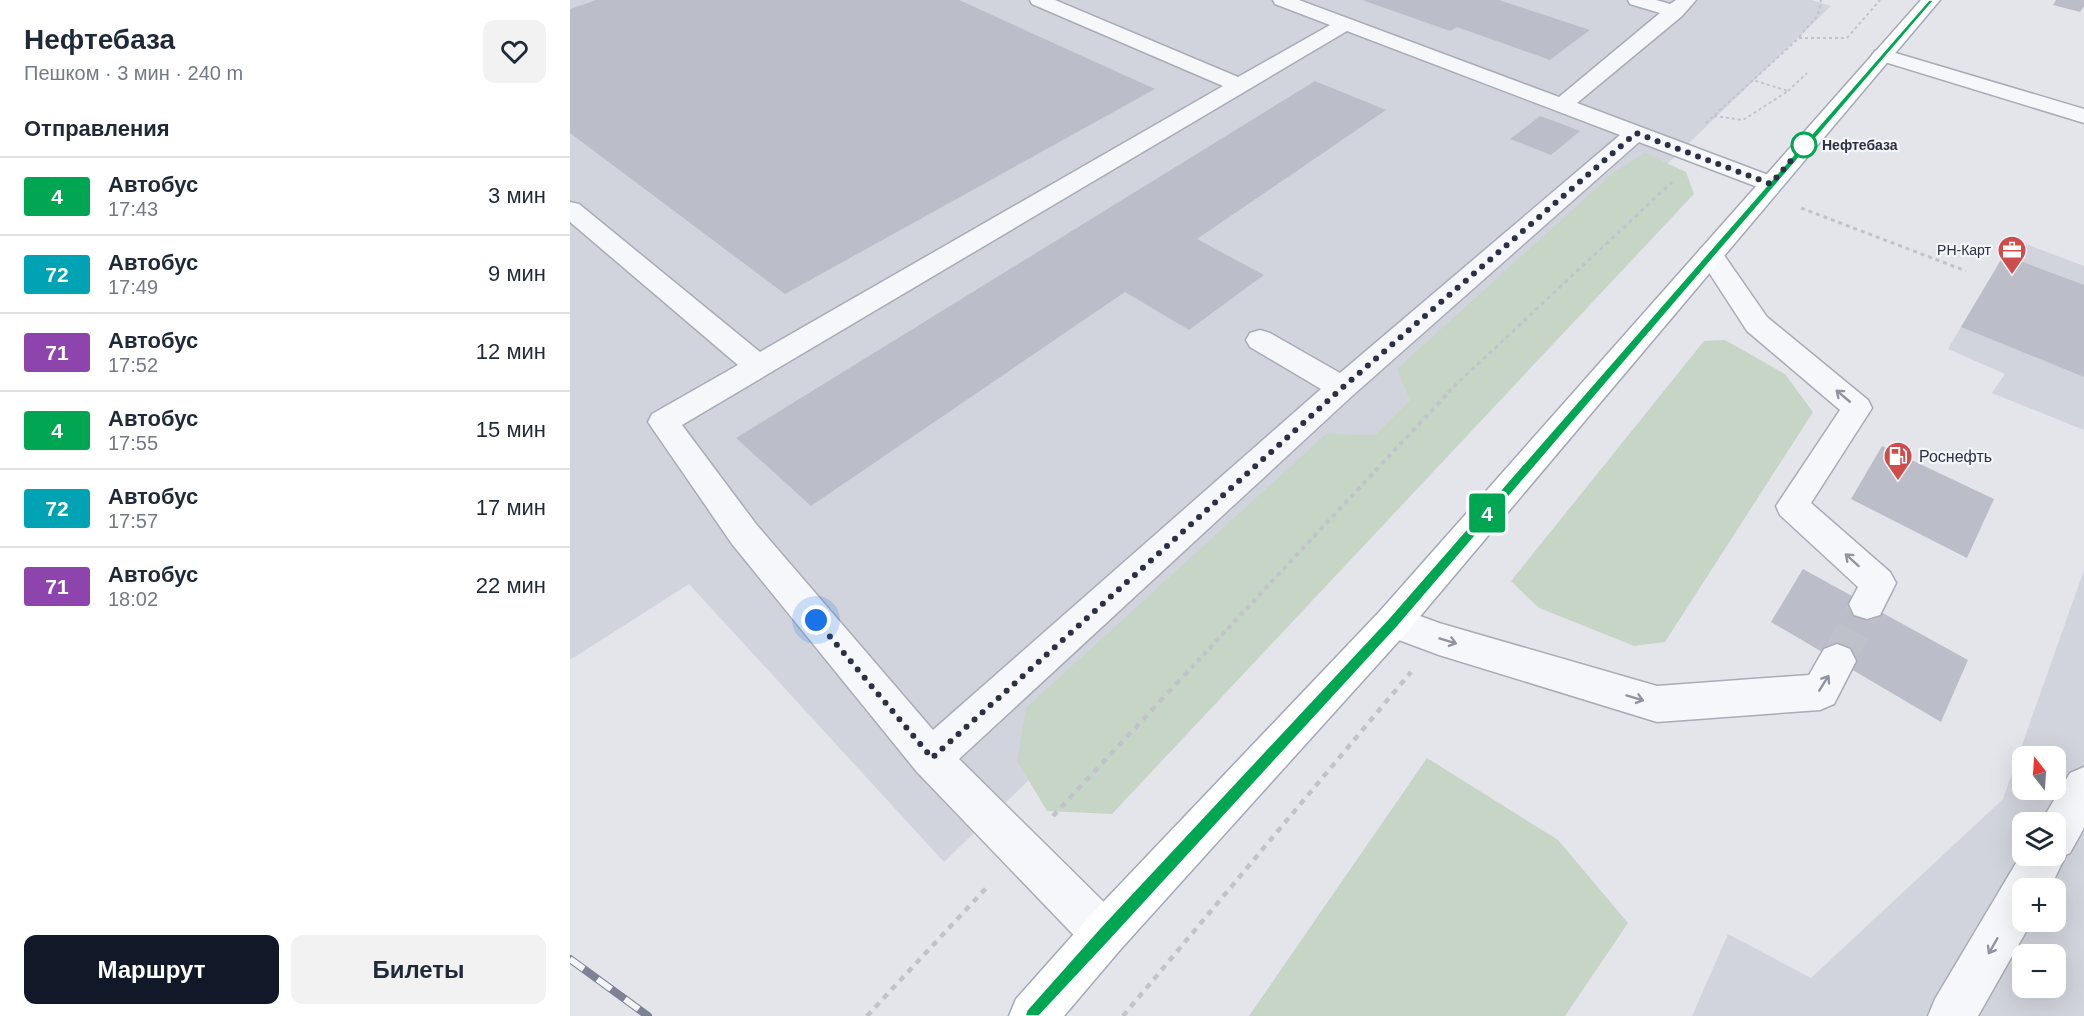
<!DOCTYPE html>
<html lang="ru">
<head>
<meta charset="utf-8">
<style>
  :root { --surface:#fff; --page:#f2f2f3; --text:#1f2937; --muted:#747a83; --line:#e0e1e3; --accent:#111827 }
  body { margin:0; font-family:Helvetica,sans-serif; background:var(--page); color:var(--text); height:100vh; display:flex; flex-direction:column; font-size:22px; white-space:nowrap }
  * { box-sizing:border-box; margin:0 }
  p { font-size:20px; color:var(--muted) }
  .icon { flex:none; width:33px; height:33px; fill:none; stroke:currentColor; stroke-width:2; stroke-linecap:round; stroke-linejoin:round }
  .map { position:relative; flex:1; overflow:hidden }
  .side { display:flex; flex-direction:column; background:var(--surface); width:570px }
  .side>* { flex:none }
  .badge { padding:0 12px; border-radius:4px; font-size:21px; line-height:39px }
  .needle { width:39px; rotate:343deg }
  .fabs { position:absolute; left:1442px; top:746px; display:grid; gap:12px }
  .fabs a { display:grid; place-items:center; width:54px; height:54px; border-radius:12px; background:var(--surface); box-shadow:0 6px 24px #0002; font-size:30px }
  .you { position:absolute; width:30px; height:30px; margin:-15px; border:4px solid #fff; border-radius:50%; background:#1a73e8; box-shadow:0 0 0 9px #1a73e833 }
  .map>.badge { position:absolute; translate:-50% -50%; box-shadow:0 0 0 3px #fff }
  h2 { padding:0 24px; font-size:22px; line-height:54px }
  .round { display:grid; place-items:center; flex:none; width:63px; height:63px; border-radius:12px; background:var(--page) }
  .overview { display:flex; align-items:center; justify-content:space-between; height:102px; padding:0 24px }
  h1 { font-size:28px; font-weight:700; line-height:45px }
  .primary-button { display:flex; gap:12px; margin-top:auto; padding:12px 24px }
  .primary-button a { flex:1; height:69px; border-radius:12px; background:var(--accent); color:#fff; font-size:24px; font-weight:700; line-height:69px; text-align:center }
  .primary-button a+a { background:var(--page); color:var(--text) }
  ul { padding:0; list-style:none }
  li { display:flex; align-items:center; gap:18px; height:78px; padding:0 24px; border-top:2px solid var(--line) }
  li div { flex:1 }
  li b { display:block; font-size:22px }
  li em { font-style:normal }
  li .badge { min-width:66px; font-weight:700; text-align:center }
  main { display:flex; flex:1; min-height:0 }
  .map>svg:first-child { display:block }
  .built { fill:#d2d4dd; fill-rule:evenodd }
  .green { fill:#c6d5c5 }
  .building { fill:#bbbec9 }
  .lines { fill:none; stroke-linecap:round; stroke-linejoin:round }
  .minor-tunnel { stroke:#bfc1ca; stroke-width:34; stroke-dasharray:34 16; stroke-linecap:butt }
  .minor-casing { stroke:#a9abb6; stroke-width:3 }
  .major-casing { stroke:#a3a8b7; stroke-width:3 }
  .path-far3 { stroke:#c1c3cb; stroke-width:2; stroke-dasharray:3 3; stroke-linecap:butt }
  .path-far2 { stroke:#c1c3cb; stroke-width:3; stroke-dasharray:4 4; stroke-linecap:butt }
  .path-far1 { stroke:#c1c3cb; stroke-width:4; stroke-dasharray:4.5 4.5; stroke-linecap:butt }
  .path { stroke:#c1c3cb; stroke-width:4.5; stroke-dasharray:6 6; stroke-linecap:butt }
  .minor { fill:#f6f7fa; fill-rule:evenodd }
  .major { fill:#fff; fill-rule:evenodd }
  .rail-casing { stroke:#7d8295; stroke-width:8 }
  .rail { stroke:#f3f5f9; stroke-width:6; stroke-dasharray:17; stroke-linecap:butt }
  .oneway { stroke:#90949f }
  .line { fill:#00a651; stroke:#fff; stroke-width:1.5 }
  .walk { stroke:#2b3044; stroke-width:6; stroke-dasharray:0 10.8 }
  .stop-dot { fill:#fff; stroke:#00a651; stroke-width:3 }
  .labels { text-anchor:middle; stroke-width:4.5; stroke-linejoin:round; paint-order:stroke }
  .far-stop-label { font-size:14px; font-weight:bold; fill:#2b3044; stroke:#f3f5f9; text-anchor:start }
  .far-poi-label { font-size:14px; fill:#2b3044; stroke:#f3f5f9; text-anchor:end }
  .poi-label { font-size:16px; fill:#2b3044; stroke:#f3f5f9; text-anchor:start }
</style>
</head>
<body>
<main>
<section class="side">
<div class="overview"><div><h1>Нефтебаза</h1><p>Пешком · 3 мин · 240 m</p></div><a class="round"><svg class="icon" aria-label="heart" viewBox="0 0 24 24"><path d="M12 20l-8-8c-3-5 5-10 8-4 3-6 11-1 8 4z"/></svg></a></div>
<h2>Отправления</h2>
<ul>
<li><span class="badge" style="background:#00a651;color:#fff">4</span><div><b>Автобус</b><p>17:43</p></div><em>3 мин</em></li>
<li><span class="badge" style="background:#00a3b4;color:#fff">72</span><div><b>Автобус</b><p>17:49</p></div><em>9 мин</em></li>
<li><span class="badge" style="background:#8e44ad;color:#fff">71</span><div><b>Автобус</b><p>17:52</p></div><em>12 мин</em></li>
<li><span class="badge" style="background:#00a651;color:#fff">4</span><div><b>Автобус</b><p>17:55</p></div><em>15 мин</em></li>
<li><span class="badge" style="background:#00a3b4;color:#fff">72</span><div><b>Автобус</b><p>17:57</p></div><em>17 мин</em></li>
<li><span class="badge" style="background:#8e44ad;color:#fff">71</span><div><b>Автобус</b><p>18:02</p></div><em>22 мин</em></li>
</ul>
<div class="primary-button"><a>Маршрут</a><a>Билеты</a></div>
</section>
<div class="map">
<svg width="1514" height="1016" viewBox="0 0 1514 1016">
  <rect width="100%" height="100%" fill="#e4e5eb"/>
  <path class="built" d="M 0,0 L 1241,0 L 1261,6 L 374,862 L 119,584 L 0,660 Z
    M 1443,239 L 1514,266 L 1514,430 L 1422,393 L 1435,374 L 1378,349 Z
    M 1514,570 L 1514,1016 L 1122,1016 L 1158,934 L 1241,978 L 1433,799 ZM 1452,756 L 1485,756 L 1485,789 L 1452,789 ZM 1452,822 L 1485,822 L 1485,855 L 1452,855 ZM 1452,888 L 1485,888 L 1485,921 L 1452,921 ZM 1452,954 L 1485,954 L 1485,987 L 1452,987 Z"/>
  <path class="green" d="M 1075,153 L 1116,172 L 1124,194 L 542,814 L 477,811 L 447,761 L 456,708 L 756,434 L 805,435 L 840,400 L 827,369 L 1044,172 Z
    M 1155,340 L 1215,374 L 1243,412 L 1095,642 L 1064,646 L 969,608 L 941,581 L 1134,341 Z
    M 857,758 L 988,840 L 1058,923 L 995,1016 L 679,1016 Z"/>
  <path class="building" d="M 26,0 L 389,0 L 585,89 L 215,294 L 0,133 L 0,9 Z
    M 792,0 L 929,0 L 1020,30 L 980,60 L 887,27 L 880,31 Z
    M 1486,0 L 1514,0 L 1514,6 L 1510,12 L 1483,5 Z
    M 745,81 L 816,110 L 627,239 L 694,275 L 619,330 L 555,292 L 241,506 L 166,438 Z
    M 970,116 L 995,125 L 1010,131 L 981,155 L 940,139 Z
    M 1434,255 L 1514,285 L 1514,377 L 1391,327 Z
    M 1312,446 L 1424,499 L 1397,558 L 1281,499 Z
    M 1233,569 L 1398,660 L 1371,722 L 1201,622 Z"/>
  <g class="lines">
    <path class="minor-tunnel" d="M 1267,661 L 1297,604"/>
    <g class="minor-casing">
      <path id="minor" d="M 460,0 L 485,0 L 668,77 L 760,25 L 705,4 L 703,0 L 729,0 L 989,97 L 1090,13 L 1060,4 L 1058,0 L 1086,0 L 1100,4 L 1106,0 L 1126,0 L 1112,16 L 1007,103 L 1209,179 L 1213,184 L 1209,189 L 1193,189 L 1069,142 L 782,396 L 389,759 L 550,918 L 557,934 L 550,950 L 534,957 L 518,950 L 347,772 L 162,544 L 78,422 L 82,414 L 168,365 L 0,222 L 0,202 L 9,204 L 190,352 L 653,86 L 462,4 ZM 777,31 L 1050,135 L 770,373 L 700,333 L 690,330 L 680,333 L 676,340 L 680,347 L 751,389 L 363,730 L 186,524 L 112,425 Z
        M 1312,49 L 1514,109 L 1514,123 L 1305,59 L 1302,55 L 1305,51 Z
        M 1140,246 L 1149,248 L 1197,317 L 1298,400 L 1302,408 L 1241,503 L 1320,572 L 1326,583 L 1310,615 L 1297,619 L 1284,615 L 1279,604 L 1288,587 L 1210,515 L 1206,506 L 1270,410 L 1177,331 L 1127,254 L 1131,248 Z
        M 823,606 L 869,623 L 1087,686 L 1239,675 L 1254,649 L 1267,644 L 1280,649 L 1286,661 L 1264,704 L 1250,710 L 1087,722 L 869,655 L 810,633 L 805,622 L 810,611 Z
        M 1514,767 L 1514,828 L 1500,853 L 1496,855 L 1480,888 L 1452,888 L 1452,921 L 1462,921 L 1408,1016 L 1358,1016 L 1365,999 L 1452,853 L 1485,855 L 1485,822 L 1471,822 L 1500,773 Z"/>
    </g>
    <g class="major-casing">
      <path id="major" d="M 1351,0 L 1370,0 L 836,633 L 550,950 L 494,1016 L 439,1016 L 446,999 L 518,918 L 810,611 Z"/>
    </g>
    <path class="path-far3" d="M 1229,37 L 1248,15 L 1251,0
      M 1218,91 L 1237,73
      M 1144,116 L 1173,120 L 1218,91 L 1183,80
      M 1136,123 L 1229,38 L 1277,38 L 1310,0"/>
    <path class="path-far2" d="M 1231,208 L 1396,271
      M 878,392 L 1102,182"/>
    <path class="path-far1" d="M 621,668 L 880,391"/>
    <path class="path" d="M 483,816 L 622,667
      M 297,1016 L 419,885
      M 553,1016 L 841,672"/>
    <use href="#minor" class="minor"/>
    <use href="#major" class="major"/>
    <g class="rail-casing">
      <path id="rail" d="M 0,959 L 78,1016"/>
    </g>
    <use href="#rail" class="rail"/>
  </g>
  <defs><path id="oneway-shaft" d="M-6 0H5M1.5-3L5.5 0L1.5 3" fill="none" stroke-width="1.6" stroke-linecap="round" stroke-linejoin="round" transform="scale(1.5)"/></defs>
  <g class="oneway">
    <use href="#oneway-shaft" transform="translate(1273 396) rotate(-140)"/>
    <use href="#oneway-shaft" transform="translate(1282 560) rotate(-138)"/>
    <use href="#oneway-shaft" transform="translate(878 641) rotate(17)"/>
    <use href="#oneway-shaft" transform="translate(1254 683) rotate(-58)"/>
    <use href="#oneway-shaft" transform="translate(1065 698) rotate(17)"/>
    <use href="#oneway-shaft" transform="translate(1423 946) rotate(120)"/>
  </g>
  <path class="line" d="M 1359,0 L 1364,0 L 828,626 L 540,940 L 469,1016 L 455,1016 L 457,1010 L 529,929 L 819,618 Z"/>
  <g class="lines">
    <path class="walk" d="M 246,620 L 362,758 L 772,388 L 1066,133 L 1201,184 L 1240,138 L 1234,145"/>
  </g>
  <defs>
    <g id="office-pin" transform="scale(1.5)"><path d="M0 17L-7.5 6A9.5 9.5 0 1 1 7.5 6Z" fill="#ce4d4b" stroke="#f3f5f9"/><path d="M-6-3h4V-5.5h4V-3h4V5H-6ZM-1-4.5V-3h2v-1.5ZM-6 0V1H6V0Z" fill="#fff"/></g>
    <g id="fuel-pin" transform="scale(1.5)"><path d="M0 17L-7.5 6A9.5 9.5 0 1 1 7.5 6Z" fill="#ce4d4b" stroke="#f3f5f9"/><path d="M-5.5-6h7V0h2V4h1.3V-2.5L3-4.5l.8-.8L6-3V5H2.5V1h-1V6h-7ZM-4.2-4.7v3.2H.2V-4.7Z" fill="#fff"/></g>
  </defs>
  <g fill-rule="evenodd">
    <use href="#office-pin" x="1442" y="250"/>
    <use href="#fuel-pin" x="1328" y="456"/>
  </g>
  <circle class="stop-dot" cx="1234" cy="145" r="12"/>
  <g class="labels">
    <g class="far-stop-label">
      <text x="1252" y="150">Нефтебаза</text>
    </g>
    <g class="far-poi-label">
      <text x="1421" y="255">РН-Карт</text>
    </g>
    <g class="poi-label">
      <text x="1349" y="462">Роснефть</text>
    </g>
  </g>
</svg>
<div class="fabs">
<a><svg class="needle" viewBox="-14 -14 28 28"><path d="M0-13l5 13h-10z" fill="#e53935"/><path d="M0 13l5-13h-10z" fill="#747a83"/></svg></a>
<a><svg class="icon" aria-label="layers" viewBox="0 0 24 24"><path d="M12 4l9 5-9 5-9-5zM3 14l9 5 9-5"/></svg></a>
<a>+</a>
<a>−</a>
</div>
<div class="you" style="left:246px;top:620px"></div>
<b class="badge" style="left:917px;top:513px;background:#00a651;color:#fff">4</b>
</div>
</main>
</body>
</html>
